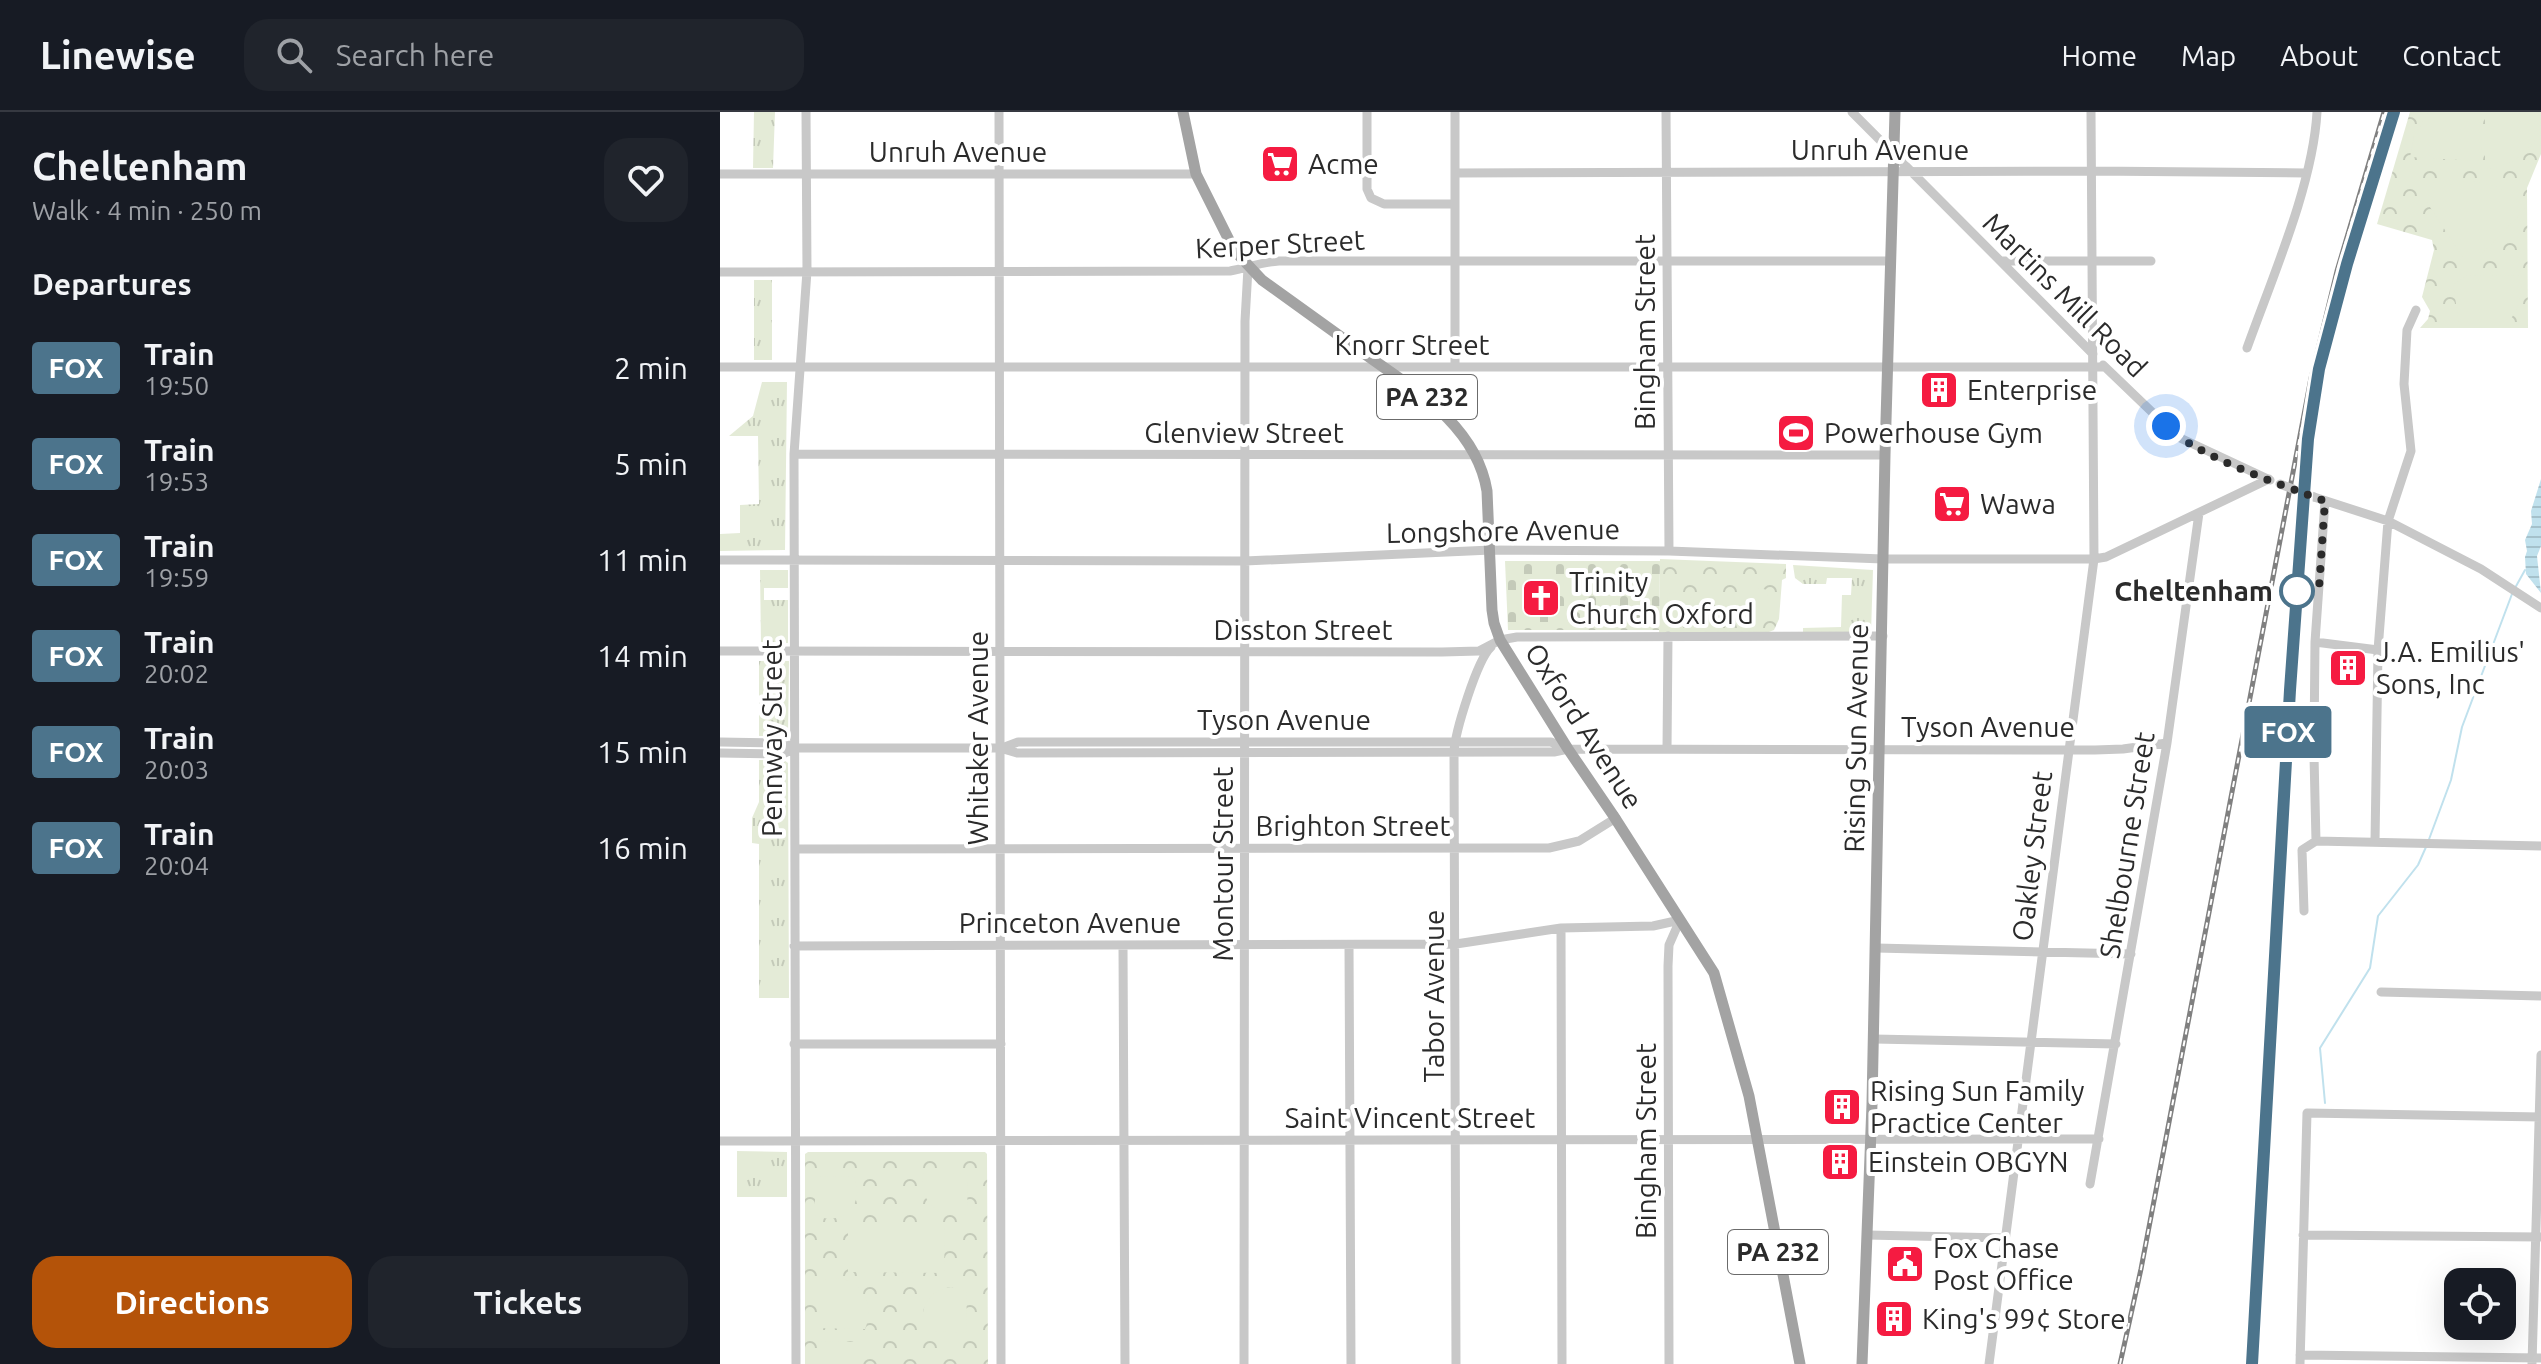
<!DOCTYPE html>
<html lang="en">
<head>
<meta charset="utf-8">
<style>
  :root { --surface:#171b24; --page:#20242c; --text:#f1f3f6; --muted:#9ea1a6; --line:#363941; --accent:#b45309 }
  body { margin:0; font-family:Ubuntu,sans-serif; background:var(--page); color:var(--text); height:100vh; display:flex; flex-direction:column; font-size:30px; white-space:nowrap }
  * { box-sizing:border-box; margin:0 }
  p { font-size:26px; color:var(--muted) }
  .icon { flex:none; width:44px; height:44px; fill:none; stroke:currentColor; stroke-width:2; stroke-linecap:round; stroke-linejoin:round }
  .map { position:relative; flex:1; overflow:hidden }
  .drawer { display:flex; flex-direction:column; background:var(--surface); width:720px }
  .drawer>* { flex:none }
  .badge { padding:0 16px; border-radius:6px; font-size:28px; line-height:52px }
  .buttons { position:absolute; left:1724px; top:1156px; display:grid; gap:16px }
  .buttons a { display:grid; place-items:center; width:72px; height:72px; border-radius:16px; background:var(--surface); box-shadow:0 8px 32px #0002; font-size:40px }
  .you { position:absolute; width:40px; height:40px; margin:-20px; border:6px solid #fff; border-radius:50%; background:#1a73e8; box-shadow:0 0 0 12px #1a73e833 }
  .map>.badge { position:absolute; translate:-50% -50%; box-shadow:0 0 0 4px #fff }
  h2 { padding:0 32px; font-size:30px; line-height:72px }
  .round { display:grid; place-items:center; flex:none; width:84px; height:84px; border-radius:24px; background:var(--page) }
  .overview { display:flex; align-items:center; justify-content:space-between; height:136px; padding:0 32px }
  h1 { font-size:38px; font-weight:700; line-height:60px }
  .primary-button { display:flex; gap:16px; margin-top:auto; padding:16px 32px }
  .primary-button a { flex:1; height:92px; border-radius:24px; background:var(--accent); color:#fff; font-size:32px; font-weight:700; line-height:92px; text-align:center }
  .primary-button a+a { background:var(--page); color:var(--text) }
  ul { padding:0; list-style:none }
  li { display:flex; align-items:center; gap:24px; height:96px; padding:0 32px }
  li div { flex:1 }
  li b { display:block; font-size:30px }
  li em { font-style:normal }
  li .badge { min-width:88px; font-weight:700; text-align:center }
  header { display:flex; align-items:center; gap:48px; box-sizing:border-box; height:112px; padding:0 40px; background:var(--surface); border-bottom:2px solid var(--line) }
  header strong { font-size:38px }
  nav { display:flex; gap:44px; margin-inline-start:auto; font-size:28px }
  .search { width:560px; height:72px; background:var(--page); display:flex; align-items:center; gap:20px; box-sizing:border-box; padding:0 28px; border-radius:24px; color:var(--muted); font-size:30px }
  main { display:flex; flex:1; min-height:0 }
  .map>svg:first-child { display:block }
  .grass { fill:url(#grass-tufts) }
  .forest { fill:url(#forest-crowns) }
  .cemetery { fill:url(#cemetery-stones) }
  .garden { fill:#e4ebd7 }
  .water { fill:url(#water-rules) }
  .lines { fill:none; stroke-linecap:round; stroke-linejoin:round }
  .stream { stroke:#c0e1ed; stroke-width:2 }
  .minor { stroke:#c8c8c8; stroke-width:9 }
  .major { stroke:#a3a3a3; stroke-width:11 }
  .rail-casing { stroke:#808080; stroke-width:5 }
  .rail { stroke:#fff; stroke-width:2; stroke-dasharray:6; stroke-linecap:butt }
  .minor-bridge { stroke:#c8c8c8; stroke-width:9 }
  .line-casing { stroke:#fff; stroke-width:18 }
  .line { stroke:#4c748c; stroke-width:12 }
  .walk { stroke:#2b2b2b; stroke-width:8; stroke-dasharray:0 14.4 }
  .stop-dot { fill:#fff; stroke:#4c748c; stroke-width:4 }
  .labels { text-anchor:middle; stroke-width:8; stroke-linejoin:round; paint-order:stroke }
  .shield { fill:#fff; stroke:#6b6b6b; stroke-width:2 }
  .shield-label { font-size:26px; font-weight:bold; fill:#2b2b2b }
  .street-label { font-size:28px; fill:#2b2b2b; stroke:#fff }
  .poi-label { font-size:28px; fill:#2b2b2b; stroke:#fff; text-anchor:start }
  .stop-label { font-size:28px; font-weight:bold; fill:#2b2b2b; stroke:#fff; text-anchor:end }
</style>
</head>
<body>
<header>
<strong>Linewise</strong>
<div class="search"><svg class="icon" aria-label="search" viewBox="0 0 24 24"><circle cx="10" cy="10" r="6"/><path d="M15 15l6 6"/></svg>Search here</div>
<nav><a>Home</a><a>Map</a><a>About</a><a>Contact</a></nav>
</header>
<main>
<section class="drawer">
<div class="overview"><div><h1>Cheltenham</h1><p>Walk · 4 min · 250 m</p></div><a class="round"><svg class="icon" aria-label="heart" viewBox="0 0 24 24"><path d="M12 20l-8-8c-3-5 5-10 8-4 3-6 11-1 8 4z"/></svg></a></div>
<h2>Departures</h2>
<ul>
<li><span class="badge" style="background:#4c748c;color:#fff">FOX</span><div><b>Train</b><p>19:50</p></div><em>2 min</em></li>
<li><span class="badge" style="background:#4c748c;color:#fff">FOX</span><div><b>Train</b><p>19:53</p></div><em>5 min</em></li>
<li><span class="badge" style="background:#4c748c;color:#fff">FOX</span><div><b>Train</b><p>19:59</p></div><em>11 min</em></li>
<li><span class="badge" style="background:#4c748c;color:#fff">FOX</span><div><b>Train</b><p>20:02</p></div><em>14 min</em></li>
<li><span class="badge" style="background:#4c748c;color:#fff">FOX</span><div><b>Train</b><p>20:03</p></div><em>15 min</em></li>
<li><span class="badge" style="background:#4c748c;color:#fff">FOX</span><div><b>Train</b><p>20:04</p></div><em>16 min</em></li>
</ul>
<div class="primary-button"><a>Directions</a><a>Tickets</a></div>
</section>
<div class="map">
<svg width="1821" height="1252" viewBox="0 0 1821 1252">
  <defs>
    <pattern id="grass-tufts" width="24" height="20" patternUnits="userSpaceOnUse" patternTransform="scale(2)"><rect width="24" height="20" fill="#e4ebd7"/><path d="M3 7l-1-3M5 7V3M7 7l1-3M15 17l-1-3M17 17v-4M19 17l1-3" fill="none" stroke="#c4cab9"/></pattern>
    <pattern id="forest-crowns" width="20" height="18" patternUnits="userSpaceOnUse" patternTransform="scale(2)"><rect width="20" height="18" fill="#e4ebd7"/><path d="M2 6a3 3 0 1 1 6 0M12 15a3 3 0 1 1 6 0" fill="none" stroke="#c4cab9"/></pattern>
    <pattern id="cemetery-stones" width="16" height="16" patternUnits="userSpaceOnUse" patternTransform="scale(2)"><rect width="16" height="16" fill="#e4ebd7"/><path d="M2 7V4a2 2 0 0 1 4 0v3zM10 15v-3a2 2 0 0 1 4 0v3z" fill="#c4cab9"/></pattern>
    <pattern id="water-rules" width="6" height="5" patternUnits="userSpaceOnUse" patternTransform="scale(2)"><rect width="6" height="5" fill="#c0e1ed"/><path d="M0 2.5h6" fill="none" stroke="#a5c1cb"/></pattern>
  </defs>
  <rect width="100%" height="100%" fill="#fff"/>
  <path class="grass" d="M 34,0 L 55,0 L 53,56 L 33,56 Z
    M 34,168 L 52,168 L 52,248 L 34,248 Z
    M 42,270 L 67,270 L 65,438 L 0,439 L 0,422 L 20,421 L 20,393 L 39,392 L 38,324 L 9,324 L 33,304 Z
    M 1073,453 L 1153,458 L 1151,521 L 1083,521 L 1083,516 L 1121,515 L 1122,483 L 1131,483 L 1132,466 L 1107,466 L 1106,472 L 1083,472 L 1075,466 Z
    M 40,458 L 68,458 L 68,476 L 44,476 L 44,488 L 68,488 L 68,531 L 41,532 Z
    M 39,549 L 69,549 L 68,622 L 65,624 L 39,624 Z
    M 39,648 L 64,648 L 68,651 L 69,886 L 39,886 L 39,732 L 32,731 L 32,706 L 39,690 Z
    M 17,1039 L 67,1040 L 67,1085 L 17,1085 Z"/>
  <path class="forest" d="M 1690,0 L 1821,0 L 1821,42 L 1807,76 L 1808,216 L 1700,216 L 1708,207 L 1710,199 L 1702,185 L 1714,138 L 1712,128 L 1657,112 Z
    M 940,447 L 1066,452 L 1066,466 L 1062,468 L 1059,507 L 1054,518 L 1049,520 L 939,521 Z
    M 88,1040 L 265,1040 L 267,1042 L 268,1252 L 85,1252 L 85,1042 Z"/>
  <path class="cemetery" d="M 785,449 L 940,449 L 939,518 L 788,518 Z"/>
  <path class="garden" d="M 1709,0 L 1762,0 L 1761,44 L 1756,49 L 1690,45 L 1694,24 Z
    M 1765,0 L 1821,0 C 1821,34 1797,54 1765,57 Z
    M 1744,69 C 1769,69 1790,77 1805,97 L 1757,147 L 1742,144 L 1704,86 L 1722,75 Z
    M 1748,163 L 1801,164 C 1803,185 1798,201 1783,216 L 1740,216 L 1733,173 Z
    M 1033,475 L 1048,478 L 1045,509 L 1015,509 C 1009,492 1016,480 1033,475 Z
    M 957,480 C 975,482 983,496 976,513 L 947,513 L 948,482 Z
    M 204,1060 L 248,1062 L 247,1102 C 218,1109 197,1088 204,1060 Z
    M 95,1064 L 134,1065 C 146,1092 122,1116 95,1103 Z
    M 128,1113 L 225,1113 L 224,1161 L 128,1160 Z
    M 120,1166 C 144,1172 155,1194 145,1217 L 97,1216 L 97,1171 L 108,1167 Z
    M 231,1175 L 247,1179 L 246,1221 L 206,1219 C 197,1198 208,1178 231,1175 Z
    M 100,1229 L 139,1230 L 138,1252 L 100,1252 Z"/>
  <path class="water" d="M 1821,367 L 1821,434 L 1817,444 L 1821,481 L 1806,462 L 1805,445 L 1807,439 L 1805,428 L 1812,412 L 1811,399 Z"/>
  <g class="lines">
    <path class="stream" d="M 1795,476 L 1805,458
      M 1708,730 L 1731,668 L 1742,615 L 1792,482
      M 1605,991 L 1600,936 L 1650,856 L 1658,804 L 1698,753 L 1706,735"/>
    <path class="minor" d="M 279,0 L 281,1252
      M 647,0 L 647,77 L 651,86 L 664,92 L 733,92
      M 735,0 L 735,254
      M 946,0 L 949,439
      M 1132,0 L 1373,242
      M 735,61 L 1372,59 L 1586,61
      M 0,62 L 476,62
      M 1281,149 L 1431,149
      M 0,160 L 510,159 C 527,156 541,150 559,149 L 1170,149
      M 1527,236 C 1552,166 1593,73 1597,0
      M 1383,253 L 1458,325 L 1550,368
      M 0,255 L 1385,255
      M 74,342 L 1165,343
      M 1594,385 L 1668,409 L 1761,457 L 1821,496
      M 0,448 L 525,449 L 771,438 L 949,439 L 1163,447 L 1374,447 L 1386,445 L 1549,367
      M 1595,530 L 1658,538
      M 0,539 L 722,540 L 759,539 L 780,528 L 797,525 L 1163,524
      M 0,630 L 63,631 L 75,636 L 280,636 L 297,641 L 834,640 L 848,637 L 1375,638 L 1403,637 L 1447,631
      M 1594,633 L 1595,530 L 1605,389
      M 282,636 L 298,630 L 831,630 L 848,637
      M 947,637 L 948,524
      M 0,641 L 63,642 L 75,636
      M 1594,644 L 1596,729
      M 1596,729 L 1821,734
      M 1655,730 L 1658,538 L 1668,409 L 1691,339 L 1684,272 L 1687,218 L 1696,198
      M 75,737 L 829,736 L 859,729 L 896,706
      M 1584,799 L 1582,738 L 1596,729
      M 841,816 L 842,1252
      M 403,833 L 405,1252
      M 629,833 L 631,1252
      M 74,834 L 736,832 L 841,816 L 933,814 L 960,808
      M 1156,836 L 1411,842
      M 1661,880 L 1821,884
      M 1154,927 L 1396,932
      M 74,932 L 281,932
      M 0,1029 L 1379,1027
      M 1370,1072 L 1447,631 L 1479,401
      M 1147,1123 L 1285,1126
      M 1583,1123 L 1821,1125
      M 1580,1243 L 1821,1246
      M 76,1252 L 74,342 L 87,159 L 86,0
      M 524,1252 L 525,209 L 528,156
      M 736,1252 L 734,640 C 735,620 757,548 771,535
      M 949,1252 L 948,854 L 949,833 L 960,808
      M 1269,1252 L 1374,447 L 1371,0
      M 1580,1252 L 1587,1001 L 1821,1005
      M 1812,1252 L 1821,943"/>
    <path class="major" d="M 463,0 L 476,62 L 514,138 L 542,168 C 575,192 609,216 642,240 C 692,276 756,312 767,379 L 772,498 L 774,511 L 780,528 L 848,637 L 893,703 L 994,861 L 1029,984 L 1080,1252
      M 1142,1252 L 1152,992 L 1165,343 L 1175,0"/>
    <g class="rail-casing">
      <path id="rail" d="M 1400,1252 L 1421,1157 L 1591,266 L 1617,159 L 1664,0
        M 1532,1252 L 1586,342"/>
    </g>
    <use href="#rail" class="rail"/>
    <path class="minor-bridge" d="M 1560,372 L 1594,385"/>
  </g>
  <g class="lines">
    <g class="line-casing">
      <path id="line" d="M 1532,1252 L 1570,578 L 1588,327 L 1599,257 L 1627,152 L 1674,0"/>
    </g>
    <use href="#line" class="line"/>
    <path class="walk" d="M 1446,314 C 1478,345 1562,373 1605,389 L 1599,477 L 1577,479"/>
  </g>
  <defs>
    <g id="supermarket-square" transform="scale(2)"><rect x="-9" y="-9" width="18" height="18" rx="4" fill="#f51b41" stroke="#fff"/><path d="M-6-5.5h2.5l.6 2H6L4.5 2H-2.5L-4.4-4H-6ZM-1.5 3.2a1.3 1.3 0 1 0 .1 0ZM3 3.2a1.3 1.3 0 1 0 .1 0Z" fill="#fff"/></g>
    <g id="building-square" transform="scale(2)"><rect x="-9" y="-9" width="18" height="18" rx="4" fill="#f51b41" stroke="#fff"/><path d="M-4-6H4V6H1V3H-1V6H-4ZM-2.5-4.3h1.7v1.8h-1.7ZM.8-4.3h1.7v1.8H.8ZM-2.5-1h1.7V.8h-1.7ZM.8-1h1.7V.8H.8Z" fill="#fff"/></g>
    <g id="stadium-square" transform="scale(2)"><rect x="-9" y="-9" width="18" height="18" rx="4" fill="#f51b41" stroke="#fff"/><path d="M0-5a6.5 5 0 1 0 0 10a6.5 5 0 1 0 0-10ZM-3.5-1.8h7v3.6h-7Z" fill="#fff"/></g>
    <g id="church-square" transform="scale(2)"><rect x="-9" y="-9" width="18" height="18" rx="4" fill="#f51b41" stroke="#fff"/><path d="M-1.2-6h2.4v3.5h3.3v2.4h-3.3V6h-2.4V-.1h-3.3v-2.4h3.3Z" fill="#fff"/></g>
    <g id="civic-square" transform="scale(2)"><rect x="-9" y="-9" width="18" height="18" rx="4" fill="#f51b41" stroke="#fff"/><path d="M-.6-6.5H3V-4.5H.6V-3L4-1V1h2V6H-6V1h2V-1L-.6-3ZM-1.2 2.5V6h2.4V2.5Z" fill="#fff"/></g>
  </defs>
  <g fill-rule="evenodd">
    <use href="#supermarket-square" x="560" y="52"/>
    <use href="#building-square" x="1219" y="278"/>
    <use href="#stadium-square" x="1076" y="321"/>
    <use href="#supermarket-square" x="1232" y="392"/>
    <use href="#church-square" x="821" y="486"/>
    <use href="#building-square" x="1628" y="556"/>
    <use href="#building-square" x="1122" y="995"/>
    <use href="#building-square" x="1120" y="1050"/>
    <use href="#civic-square" x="1185" y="1152"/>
    <use href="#building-square" x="1174" y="1207"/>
  </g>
  <circle class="stop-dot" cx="1577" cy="479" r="16"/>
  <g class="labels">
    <g class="shield">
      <rect x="657" y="263" width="100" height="44" rx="6"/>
      <rect x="1008" y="1118" width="100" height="44" rx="6"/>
    </g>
    <g class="shield-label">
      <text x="707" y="294">PA 232</text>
      <text x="1058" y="1149">PA 232</text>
    </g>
    <g class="street-label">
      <text x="1160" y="48">Unruh Avenue</text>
      <text x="238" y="50">Unruh Avenue</text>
      <text transform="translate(560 132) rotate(-3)" y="10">Kerper Street</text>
      <text transform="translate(1345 183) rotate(45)" y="10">Martins Mill Road</text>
      <text transform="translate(925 220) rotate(-90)" y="10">Bingham Street</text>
      <text x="692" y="243">Knorr Street</text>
      <text x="524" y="331">Glenview Street</text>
      <text transform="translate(783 419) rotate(-1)" y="10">Longshore Avenue</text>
      <text x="583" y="528">Disston Street</text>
      <text x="564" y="618">Tyson Avenue</text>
      <text transform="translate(864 614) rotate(57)" y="10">Oxford Avenue</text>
      <text x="1268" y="625">Tyson Avenue</text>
      <text transform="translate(52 626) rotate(-90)" y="10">Pennway Street</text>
      <text transform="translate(258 626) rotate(-90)" y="10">Whitaker Avenue</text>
      <text transform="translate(1136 626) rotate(-89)" y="10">Rising Sun Avenue</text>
      <text x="633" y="724">Brighton Street</text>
      <text transform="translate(1407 733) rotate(-81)" y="10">Shelbourne Street</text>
      <text transform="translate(1312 744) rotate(-83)" y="10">Oakley Street</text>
      <text transform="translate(503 752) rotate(-90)" y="10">Montour Street</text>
      <text x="350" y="821">Princeton Avenue</text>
      <text transform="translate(714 884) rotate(-90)" y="10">Tabor Avenue</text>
      <text x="690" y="1016">Saint Vincent Street</text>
      <text transform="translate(926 1029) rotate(-90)" y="10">Bingham Street</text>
    </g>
    <g class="poi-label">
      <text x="588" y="62">Acme</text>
      <text x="1247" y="288">Enterprise</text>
      <text x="1104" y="331">Powerhouse Gym</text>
      <text x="1260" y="402">Wawa</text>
      <text x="849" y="480">Trinity<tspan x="849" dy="32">Church Oxford</tspan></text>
      <text x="1656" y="550">J.A. Emilius'<tspan x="1656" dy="32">Sons, Inc</tspan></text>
      <text x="1150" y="989">Rising Sun Family<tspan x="1150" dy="32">Practice Center</tspan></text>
      <text x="1148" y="1060">Einstein OBGYN</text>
      <text x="1213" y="1146">Fox Chase<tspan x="1213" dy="32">Post Office</tspan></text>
      <text x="1202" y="1217">King's 99¢ Store</text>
    </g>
    <g class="stop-label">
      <text x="1553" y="489">Cheltenham</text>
    </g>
  </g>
</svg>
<div class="buttons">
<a><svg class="icon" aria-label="locate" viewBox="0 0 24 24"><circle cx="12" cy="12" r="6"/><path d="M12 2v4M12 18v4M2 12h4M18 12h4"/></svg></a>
</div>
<div class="you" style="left:1446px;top:314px"></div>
<b class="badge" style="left:1568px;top:620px;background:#4c748c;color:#fff">FOX</b>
</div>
</main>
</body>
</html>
